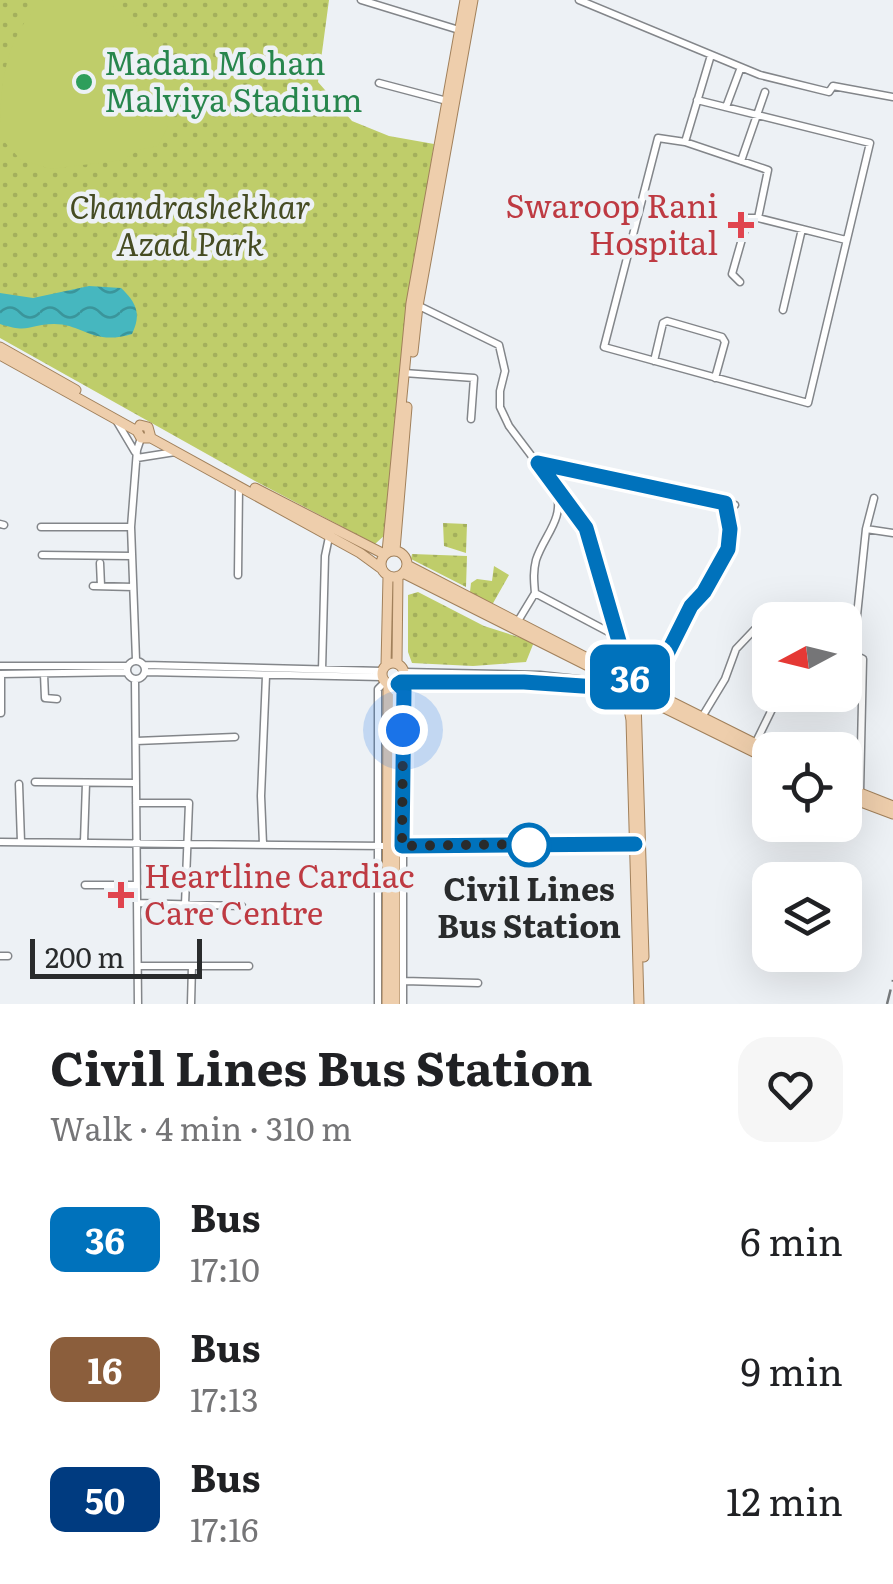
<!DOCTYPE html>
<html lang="en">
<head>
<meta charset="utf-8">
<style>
  :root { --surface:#fff; --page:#f6f6f6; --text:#202124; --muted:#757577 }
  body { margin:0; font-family:Literata,serif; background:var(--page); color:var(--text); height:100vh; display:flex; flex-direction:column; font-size:38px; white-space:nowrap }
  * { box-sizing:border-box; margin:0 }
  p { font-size:32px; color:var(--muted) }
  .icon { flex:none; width:55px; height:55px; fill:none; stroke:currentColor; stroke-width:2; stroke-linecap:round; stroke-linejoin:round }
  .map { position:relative; height:1004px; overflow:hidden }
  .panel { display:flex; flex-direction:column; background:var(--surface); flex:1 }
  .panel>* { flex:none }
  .badge { padding:0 20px; border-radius:15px; font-size:35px; line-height:65px }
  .needle { width:65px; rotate:263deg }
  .fabs { position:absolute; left:752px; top:602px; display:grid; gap:20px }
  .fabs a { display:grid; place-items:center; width:110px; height:110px; border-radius:20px; background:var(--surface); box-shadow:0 10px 40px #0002; font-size:50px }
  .scale { position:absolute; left:30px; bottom:25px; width:172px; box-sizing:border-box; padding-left:10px; border:5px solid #292b2c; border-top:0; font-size:28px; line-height:35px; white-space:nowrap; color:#292b2c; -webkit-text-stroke:8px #edf1f5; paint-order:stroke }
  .you { position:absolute; width:50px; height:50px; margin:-25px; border:8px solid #fff; border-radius:50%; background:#1a73e8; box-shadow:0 0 0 15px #1a73e833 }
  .map>.badge { position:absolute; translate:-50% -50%; box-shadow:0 0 0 5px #fff }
  .round { display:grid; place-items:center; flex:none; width:105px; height:105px; border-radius:30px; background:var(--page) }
  .summary { display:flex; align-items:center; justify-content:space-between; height:170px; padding:0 50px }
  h1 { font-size:48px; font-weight:700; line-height:75px }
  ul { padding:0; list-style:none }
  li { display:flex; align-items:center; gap:30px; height:130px; padding:0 50px }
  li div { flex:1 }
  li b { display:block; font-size:38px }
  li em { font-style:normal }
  li .badge { min-width:110px; font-weight:700; text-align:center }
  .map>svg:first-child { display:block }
  .grass { fill:url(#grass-dots) }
  .garden { fill:#bfcd6a }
  .water { fill:url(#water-waves) }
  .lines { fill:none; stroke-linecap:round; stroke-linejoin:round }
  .minor-casing { stroke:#83868a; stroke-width:9 }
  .major-casing { stroke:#a1805b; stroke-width:11 }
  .minor { stroke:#fff; stroke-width:6 }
  .major { stroke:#eeceac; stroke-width:9 }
  .rail { stroke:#75787a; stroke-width:2.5; stroke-dasharray:15 8; stroke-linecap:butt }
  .line-casing { stroke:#fff; stroke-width:22 }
  .line { stroke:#0072bc; stroke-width:15 }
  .walk { stroke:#292b2c; stroke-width:10; stroke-dasharray:0 18 }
  .leisure-dot { fill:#2e9e5b; stroke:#edf1f5; stroke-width:4 }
  .health-dot { fill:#e0444e; stroke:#edf1f5; stroke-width:4 }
  .stop-dot { fill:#fff; stroke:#0072bc; stroke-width:5 }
  .labels { text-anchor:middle; stroke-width:9; stroke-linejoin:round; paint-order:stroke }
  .leisure-label { font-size:32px; fill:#27864d; stroke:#edf1f5; text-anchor:start }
  .health-label { font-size:32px; fill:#be3a42; stroke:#edf1f5; text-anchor:end }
  .park-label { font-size:32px; font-style:italic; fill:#464c23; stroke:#edf1f5 }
  .stop-label { font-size:32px; font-weight:bold; fill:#292b2c; stroke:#edf1f5 }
</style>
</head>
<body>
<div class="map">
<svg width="893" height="1004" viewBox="0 0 893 1004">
  <defs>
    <pattern id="grass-dots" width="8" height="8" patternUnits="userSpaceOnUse" patternTransform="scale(2.5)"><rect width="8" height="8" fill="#bfcd6a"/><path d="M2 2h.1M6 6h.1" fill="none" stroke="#a4b05c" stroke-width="1.8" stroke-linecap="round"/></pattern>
    <pattern id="water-waves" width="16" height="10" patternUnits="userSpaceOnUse" patternTransform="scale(2.5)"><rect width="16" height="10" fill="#46b7bf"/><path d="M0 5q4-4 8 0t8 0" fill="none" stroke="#3a959b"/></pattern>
  </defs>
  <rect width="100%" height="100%" fill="#edf1f5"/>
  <path class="grass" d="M 0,0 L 329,0 L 318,82 L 352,121 L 389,136 L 434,144 L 407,309 L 386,534 L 375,544 L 255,481 L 0,338 Z
    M 443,523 L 467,524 L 466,553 L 444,546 Z
    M 412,554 L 467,556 L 466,587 L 411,559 Z
    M 494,566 L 509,575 L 492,605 L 470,592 L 471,583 L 477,579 L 492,581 Z
    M 418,592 L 484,626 L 534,642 L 526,662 L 473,666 L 412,663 L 408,652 L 408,595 Z"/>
  <path class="garden" d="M 43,0 L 104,0 L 146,32 L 158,51 L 168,77 L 168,126 L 158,146 L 139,150 L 123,160 L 50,169 L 20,159 L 0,137 C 0,85 4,38 43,0 Z"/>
  <path class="water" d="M 89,286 L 121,288 C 136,302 142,314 132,334 C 93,346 83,324 54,324 C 29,324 30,334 0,324 L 0,293 L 33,298 Z"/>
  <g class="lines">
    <g class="minor-casing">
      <path id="minor" d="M 361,0 L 459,30
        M 579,0 L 760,75 L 829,92 L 833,86 L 893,97
        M 379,83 L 447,101
        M 697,100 L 870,143 L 808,403 L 604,347 L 658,138 L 685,142 L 768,170 L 758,218 L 748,218 L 732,274 L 740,282
        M 726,107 L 741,67
        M 685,142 L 711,55
        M 741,161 L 765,92
        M 758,218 L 846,240
        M 415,304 L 499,345 L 505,371 L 500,391 L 500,407 L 509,426 L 586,528 L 630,679
        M 783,310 L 802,229
        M 654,361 L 663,323 L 667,321 L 722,337 L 725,342 L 715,378
        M 404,373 L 474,378 L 471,419
        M 116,420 L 135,452
        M 137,458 L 175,452
        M 541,464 L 735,505
        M 0,524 L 4,525
        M 41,527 L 131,527
        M 866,529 L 893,533
        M 42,555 L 132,556
        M 100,563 L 101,586
        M 238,575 L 239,487
        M 93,586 L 133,587
        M 535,593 C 534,581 533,572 536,560 C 544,535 565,519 556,491
        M 518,621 L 535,593 L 620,638
        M 136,660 L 131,527 L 137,450 L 141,438
        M127 670a9 9 0 1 1 18 0a9 9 0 1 1-18 0Z
        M 144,665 L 382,671
        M 0,666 L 127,666
        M 322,670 L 325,556 L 329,537
        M 145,672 L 382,677
        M 404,672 L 540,675 L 613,683
        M 0,674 L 127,672
        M 1,674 L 1,713
        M 44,674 L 45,698 L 57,699
        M 135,679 L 138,1004
        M 401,682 L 524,681 L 612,689
        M 398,684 L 403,690 L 403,1004
        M 649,690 L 691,605 L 704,592 L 728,549 L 730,529 L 725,503
        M 702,717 L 725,679 L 736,649 L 755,629
        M 136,741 L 235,737
        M 755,744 L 779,695
        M 35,782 L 136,783
        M 19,784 L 21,842
        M 860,792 L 863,659 L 853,654 L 866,529 L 874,498
        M 136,803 L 189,803 L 185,905
        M 0,842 L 386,846 L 635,844
        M 84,842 L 86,783
        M 263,844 L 261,796 L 266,676
        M 85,885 L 136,885
        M 137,903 L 242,906
        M 0,956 L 8,956
        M 138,966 L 249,966
        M 404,981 L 478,983
        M 191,1004 L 192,966
        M 378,1004 L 378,689 L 385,682"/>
    </g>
    <g class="major-casing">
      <path id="major" d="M 0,347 L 76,390
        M 413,352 L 418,306 L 473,0
        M 0,355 L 137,431 L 141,438 L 151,438 L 148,427 L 140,425 L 137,431
        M 151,438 L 360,553 L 382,569
        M 255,488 L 384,554
        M 395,550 L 407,407
        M381 564a13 13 0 1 1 26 0a13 13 0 1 1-26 0Z
        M 387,552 L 411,303 L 465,0
        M 407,565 L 626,678
        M 403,573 L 616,680
        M382 674a11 11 0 1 1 22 0a11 11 0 1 1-22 0Z
        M 397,663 L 398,576
        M 386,665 L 388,576
        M 621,678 L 630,679 L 644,688 L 642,697 L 627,699 L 614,692 L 613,683 Z
        M 644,688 L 770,751
        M 642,697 L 770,760
        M 627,699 L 631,720 L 639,1004
        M 636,700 L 644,957
        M 845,787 L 893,806
        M 845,796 L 893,814
        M 387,1004 L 388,684
        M 395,1004 L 395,685"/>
    </g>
    <use href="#minor" class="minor"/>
    <use href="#major" class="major"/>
    <path class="rail" d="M 887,1004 L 893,980"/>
  </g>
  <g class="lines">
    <g class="line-casing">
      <path id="line" d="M 635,844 L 402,846 L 404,690 L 398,684 L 401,682 L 524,682 L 612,688 L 616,680 L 630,679 L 586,528 L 538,463 L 725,503 L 730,529 L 728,549 L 704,592 L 691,606 L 649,690"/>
    </g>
    <use href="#line" class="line"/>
    <path class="walk" d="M 403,730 L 402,846 L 539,844 L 529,845"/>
  </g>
  <circle class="leisure-dot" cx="84" cy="82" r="10"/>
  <g class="health-dot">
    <path d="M736 210h10v10h10v10h-10v10h-10v-10h-10v-10h10z"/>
    <path d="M116 880h10v10h10v10h-10v10h-10v-10h-10v-10h10z"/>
  </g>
  <circle class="stop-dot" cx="529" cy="845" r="20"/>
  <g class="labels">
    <g class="leisure-label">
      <text x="104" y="75">Madan Mohan<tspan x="104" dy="37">Malviya Stadium</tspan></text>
    </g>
    <g class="health-label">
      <text x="718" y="218">Swaroop Rani<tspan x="718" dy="37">Hospital</tspan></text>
      <text x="144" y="888" text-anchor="start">Heartline Cardiac<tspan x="144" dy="37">Care Centre</tspan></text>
    </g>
    <g class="park-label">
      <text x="190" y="219">Chandrashekhar<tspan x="190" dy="37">Azad Park</tspan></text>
    </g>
    <g class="stop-label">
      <text x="529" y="901">Civil Lines<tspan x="529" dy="37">Bus Station</tspan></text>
    </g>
  </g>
</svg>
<div class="fabs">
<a><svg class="needle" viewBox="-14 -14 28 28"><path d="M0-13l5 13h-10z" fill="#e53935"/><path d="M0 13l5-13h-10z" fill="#757577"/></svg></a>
<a><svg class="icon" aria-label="locate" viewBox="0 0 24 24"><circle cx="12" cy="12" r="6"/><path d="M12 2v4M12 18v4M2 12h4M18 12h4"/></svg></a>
<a><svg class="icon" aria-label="layers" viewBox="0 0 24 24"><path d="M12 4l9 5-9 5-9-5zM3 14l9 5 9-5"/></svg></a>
</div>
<div class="scale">200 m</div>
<div class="you" style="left:403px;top:730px"></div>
<b class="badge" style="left:630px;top:677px;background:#0072bc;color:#fff">36</b>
</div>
<section class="panel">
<div class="summary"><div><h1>Civil Lines Bus Station</h1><p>Walk · 4 min · 310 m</p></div><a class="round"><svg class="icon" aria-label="heart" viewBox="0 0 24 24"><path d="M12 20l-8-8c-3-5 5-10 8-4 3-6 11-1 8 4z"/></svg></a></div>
<ul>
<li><span class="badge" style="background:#0072bc;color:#fff">36</span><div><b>Bus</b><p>17:10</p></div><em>6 min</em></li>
<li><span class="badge" style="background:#8b5e3c;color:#fff">16</span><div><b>Bus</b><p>17:13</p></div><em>9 min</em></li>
<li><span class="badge" style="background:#003b80;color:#fff">50</span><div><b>Bus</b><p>17:16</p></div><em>12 min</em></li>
</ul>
</section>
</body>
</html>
